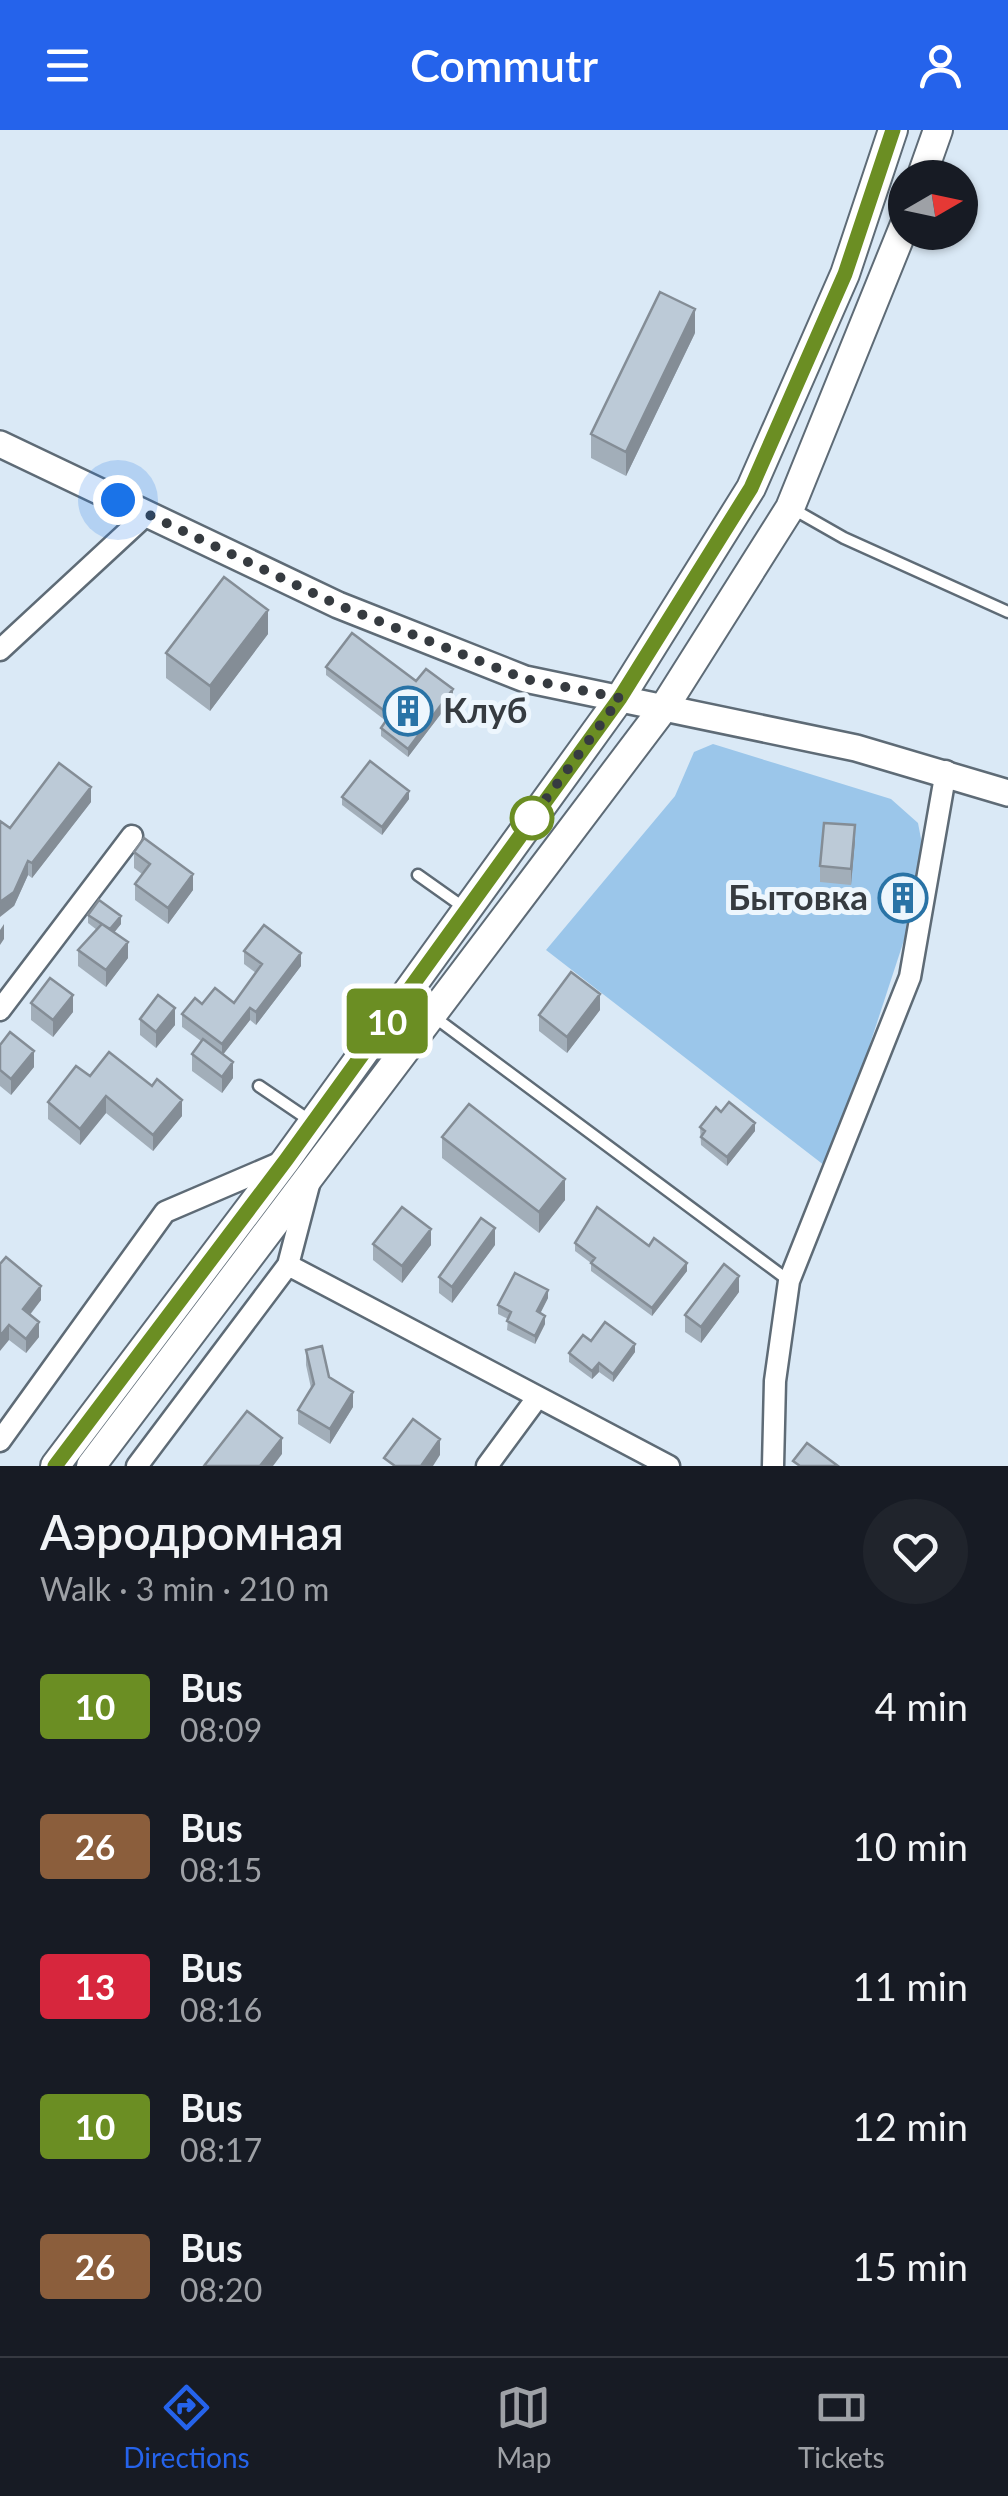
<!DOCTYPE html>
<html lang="en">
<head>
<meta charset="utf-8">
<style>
  :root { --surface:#171b24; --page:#20242c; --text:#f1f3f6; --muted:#9ea1a6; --line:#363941; --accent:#2563eb }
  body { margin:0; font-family:Lato,sans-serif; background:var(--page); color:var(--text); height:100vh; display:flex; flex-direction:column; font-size:38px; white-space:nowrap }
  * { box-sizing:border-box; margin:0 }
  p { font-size:32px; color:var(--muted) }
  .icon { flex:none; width:55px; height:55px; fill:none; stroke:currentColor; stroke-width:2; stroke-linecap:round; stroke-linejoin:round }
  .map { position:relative; height:1336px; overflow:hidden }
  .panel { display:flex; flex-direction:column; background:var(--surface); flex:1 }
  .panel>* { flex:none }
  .badge { padding:0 20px; border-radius:8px; font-size:35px; line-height:65px }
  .needle { width:65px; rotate:81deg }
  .tools { position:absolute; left:888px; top:30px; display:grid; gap:20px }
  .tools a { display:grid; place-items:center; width:90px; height:90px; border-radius:50%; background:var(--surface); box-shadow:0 2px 8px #0004; font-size:50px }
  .you { position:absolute; width:50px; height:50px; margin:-25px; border:8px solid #fff; border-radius:50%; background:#1a73e8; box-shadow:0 0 0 15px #1a73e833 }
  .map>.badge { position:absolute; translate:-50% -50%; box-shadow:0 0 0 5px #fff }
  .round { display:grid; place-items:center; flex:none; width:105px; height:105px; border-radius:52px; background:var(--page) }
  .summary { display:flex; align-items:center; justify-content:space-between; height:170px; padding:0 40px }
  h1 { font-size:48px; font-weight:600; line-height:75px }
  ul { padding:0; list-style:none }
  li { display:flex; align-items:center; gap:30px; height:140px; padding:0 40px }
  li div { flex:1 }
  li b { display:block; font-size:38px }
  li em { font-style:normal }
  li .badge { min-width:110px; font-weight:700; text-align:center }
  header { display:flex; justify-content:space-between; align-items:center; height:130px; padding:0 40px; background:var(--accent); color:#fff; font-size:45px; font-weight:600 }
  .dock { display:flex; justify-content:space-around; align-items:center; height:140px; border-top:2px solid var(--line); background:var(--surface); font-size:28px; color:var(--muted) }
  .dock a { display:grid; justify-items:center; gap:5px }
  .dock .selected { color:var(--accent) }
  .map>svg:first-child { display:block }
  .green { fill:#9bc6ea }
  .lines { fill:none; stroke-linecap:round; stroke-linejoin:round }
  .service-casing { stroke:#5e6b76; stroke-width:15 }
  .minor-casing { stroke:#5e6b76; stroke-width:25 }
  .tertiary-casing { stroke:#5e6b76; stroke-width:30 }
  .secondary-casing { stroke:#5e6b76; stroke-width:32 }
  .service { stroke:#fff; stroke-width:10 }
  .minor { stroke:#fff; stroke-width:20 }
  .tertiary { stroke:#fff; stroke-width:25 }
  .secondary { stroke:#fff; stroke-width:28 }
  .wall { fill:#a2aeb9 }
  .shaded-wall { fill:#848d96 }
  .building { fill:#bccad7; stroke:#848d96; stroke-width:2.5 }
  .line-casing { stroke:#fff; stroke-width:22 }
  .line { stroke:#6b8e23; stroke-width:15 }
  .walk { stroke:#363b40; stroke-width:10; stroke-dasharray:0 18 }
  .stop-dot { fill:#fff; stroke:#6b8e23; stroke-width:5 }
  .labels { text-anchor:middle; stroke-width:10; stroke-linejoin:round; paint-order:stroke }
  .poi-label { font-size:35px; font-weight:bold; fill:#363b40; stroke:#edf6fd; text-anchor:start }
</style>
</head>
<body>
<header><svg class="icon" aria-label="menu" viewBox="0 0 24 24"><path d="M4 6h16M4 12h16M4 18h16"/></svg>Commutr<svg class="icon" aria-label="person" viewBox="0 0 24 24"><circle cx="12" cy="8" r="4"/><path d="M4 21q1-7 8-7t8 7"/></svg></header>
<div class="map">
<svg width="1008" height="1336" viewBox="0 0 1008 1336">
  <rect width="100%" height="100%" fill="#dae9f6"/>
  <path class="green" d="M 713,614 L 891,669 L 918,693 L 927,740 L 829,1039 L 546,820 L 675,666 L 694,622 Z"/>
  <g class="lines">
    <g class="service-casing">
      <path id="service" d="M 793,379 L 844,408 L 1008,482
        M 418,745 L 466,779
        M 433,886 L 788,1150
        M 259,956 L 312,992"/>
    </g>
    <g class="minor-casing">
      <path id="minor" d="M 0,520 L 147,384
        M 0,880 L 132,706
        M 288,1135 L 669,1336
        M 0,1311 L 165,1082 L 284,1031
        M 137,1336 L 288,1135 L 310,1051
        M 487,1336 L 537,1268
        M 773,1336 L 775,1251 L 789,1151 L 910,847 L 946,641"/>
    </g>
    <g class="tertiary-casing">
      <path id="tertiary" d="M 0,314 L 338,475 L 525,549 L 856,618 L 1008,663"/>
    </g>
    <g class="secondary-casing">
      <path id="secondary" d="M 921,48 L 938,0
        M 55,1336 L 286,1030 L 620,568 L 751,358 L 845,144 L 893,0
        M 91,1336 L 665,576 L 790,378 L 905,94"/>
    </g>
    <use href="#service" class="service"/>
    <use href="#minor" class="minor"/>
    <use href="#tertiary" class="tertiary"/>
    <use href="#secondary" class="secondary"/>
  </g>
  <path class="wall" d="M 695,203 L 626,346 L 591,328 L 591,304 Z
    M 268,504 L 210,581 L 166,548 L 166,523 Z
    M 326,537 L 416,551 L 453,568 L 408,627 L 381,606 L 381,598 L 386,591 L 326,545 Z
    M 342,667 L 409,669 L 382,705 L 342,675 Z
    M 91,672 L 32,748 L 28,745 L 14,776 L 10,698 Z
    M 855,711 L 851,755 L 820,752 L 820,736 Z
    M 134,722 L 193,760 L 168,794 L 135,770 L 135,754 L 142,744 L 134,738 Z
    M 88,785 L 121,794 L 114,802 L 128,828 L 106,857 L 78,836 L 78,820 L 97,800 L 88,793 Z
    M 244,821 L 301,836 L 256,895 L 250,890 L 223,924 L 233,948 L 222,963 L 192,941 L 192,924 L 201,911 L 182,897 L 182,884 L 202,874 L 234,873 L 256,843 L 244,834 Z
    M 31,873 L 73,882 L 53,907 L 31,890 Z
    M 600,880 L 567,923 L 539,901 L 539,885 Z
    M 140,889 L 175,895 L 156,918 L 140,905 Z
    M 0,915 L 34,937 L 11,965 L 0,956 Z
    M 90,946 L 182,986 L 153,1021 L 106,983 L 80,1015 L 48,989 L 48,972 Z
    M 721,982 L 755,1001 L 727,1036 L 701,1015 L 700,997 Z
    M 442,1007 L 565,1070 L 539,1103 L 442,1028 Z
    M 575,1113 L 649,1116 L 687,1141 L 652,1186 L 591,1141 L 591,1133 L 575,1121 Z
    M 373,1114 L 431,1115 L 402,1153 L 373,1130 Z
    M 495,1115 L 452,1173 L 439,1163 L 439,1147 Z
    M 0,1134 L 41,1170 L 30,1185 L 39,1207 L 26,1223 L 9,1210 Z
    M 739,1162 L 701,1213 L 685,1202 L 685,1185 Z
    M 548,1168 L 540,1183 L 545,1194 L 535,1214 L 507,1200 L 508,1189 L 498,1184 L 498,1175 Z
    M 591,1211 L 635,1222 L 613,1252 L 599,1242 L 592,1249 L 569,1232 L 569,1223 Z
    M 306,1220 L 353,1277 L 330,1314 L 298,1294 L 298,1280 L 311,1258 L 306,1235 Z"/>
  <path class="shaded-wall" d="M 695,179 L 695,203 L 626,346 L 626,322 Z
    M 268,480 L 268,504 L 210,581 L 210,556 Z
    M 453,559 L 453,568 L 408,627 L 408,619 Z
    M 91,657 L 91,672 L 32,748 L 32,733 Z
    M 409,661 L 409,669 L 382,705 L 382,697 Z
    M 855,695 L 855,711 L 851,755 L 851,739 Z
    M 28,731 L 28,745 L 14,776 L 0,787 L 0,772 Z
    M 193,744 L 193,760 L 168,794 L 168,778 Z
    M 121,786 L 121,794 L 109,809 L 109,801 Z
    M 4,794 L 4,809 L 0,815 L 0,800 Z
    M 128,812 L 128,828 L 106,857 L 106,840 Z
    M 301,823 L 301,836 L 256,895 L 256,882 Z
    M 600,864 L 600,880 L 567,923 L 567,907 Z
    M 73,865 L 73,882 L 53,907 L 53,890 Z
    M 175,878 L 175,895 L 156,918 L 156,902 Z
    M 250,878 L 250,890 L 222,926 L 222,914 Z
    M 34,921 L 34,937 L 11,965 L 11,949 Z
    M 233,932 L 233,948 L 222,963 L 222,947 Z
    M 106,966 L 106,983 L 80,1015 L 80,999 Z
    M 182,970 L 182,986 L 153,1021 L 153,1005 Z
    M 755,993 L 755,1001 L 727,1036 L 727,1027 Z
    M 565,1049 L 565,1070 L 539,1103 L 539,1082 Z
    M 495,1098 L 495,1115 L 452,1173 L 452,1157 Z
    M 431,1099 L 431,1115 L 402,1153 L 402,1136 Z
    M 687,1133 L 687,1141 L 652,1186 L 652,1178 Z
    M 739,1146 L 739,1162 L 701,1213 L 701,1197 Z
    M 41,1156 L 41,1170 L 23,1193 L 23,1179 Z
    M 548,1160 L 548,1168 L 537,1190 L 537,1181 Z
    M 545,1186 L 545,1194 L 535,1214 L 535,1206 Z
    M 39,1192 L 39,1207 L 26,1223 L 26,1209 Z
    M 9,1195 L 9,1210 L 0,1221 L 0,1206 Z
    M 635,1214 L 635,1222 L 613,1252 L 613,1244 Z
    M 599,1233 L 599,1242 L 592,1249 L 592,1241 Z
    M 353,1262 L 353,1277 L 330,1314 L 330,1299 Z
    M 282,1308 L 282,1324 L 273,1336 L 260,1336 Z
    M 440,1309 L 440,1325 L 433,1336 L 421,1336 Z"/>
  <path class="building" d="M 660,162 L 695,179 L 626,322 L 591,304 Z
    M 224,447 L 268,480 L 210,556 L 166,523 Z
    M 352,503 L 416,551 L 426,539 L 453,559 L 408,619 L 381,598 L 390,585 L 326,537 Z
    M 370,631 L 409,661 L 382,697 L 342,667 Z
    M 59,633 L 91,657 L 32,733 L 28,731 L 14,762 L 0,772 L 0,691 L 10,698 Z
    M 824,693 L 855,695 L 851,739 L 820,736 Z
    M 144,708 L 193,744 L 168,778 L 135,754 L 150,734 L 134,722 Z
    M 99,770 L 121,786 L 110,799 L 88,785 Z
    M 102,794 L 128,812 L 106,840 L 78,820 Z
    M 264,795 L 301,823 L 256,882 L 250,878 L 222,914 L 182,884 L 195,868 L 202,874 L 215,858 L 234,873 L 262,834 L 244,821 Z
    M 571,842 L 600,864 L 567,907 L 539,885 Z
    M 50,848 L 73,865 L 53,890 L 31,873 Z
    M 158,865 L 175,878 L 156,902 L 140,889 Z
    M 10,902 L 34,921 L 11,949 L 0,940 L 0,915 Z
    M 203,909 L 233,932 L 222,947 L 192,924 Z
    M 109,922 L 152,956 L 157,949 L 182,970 L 153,1005 L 106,966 L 80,999 L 48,972 L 76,936 L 90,946 Z
    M 729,972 L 755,993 L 727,1027 L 701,1007 L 705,1001 L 700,997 L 716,977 L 721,982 Z
    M 469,974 L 565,1049 L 539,1082 L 442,1007 Z
    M 402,1077 L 431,1099 L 402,1136 L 373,1114 Z
    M 597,1077 L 649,1116 L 654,1108 L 687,1133 L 652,1178 L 591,1133 L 595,1128 L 575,1113 Z
    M 481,1088 L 495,1098 L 452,1157 L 439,1147 Z
    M 6,1127 L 41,1156 L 23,1179 L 39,1192 L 26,1209 L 9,1195 L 0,1206 L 0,1134 Z
    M 724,1134 L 739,1146 L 701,1197 L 685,1185 Z
    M 515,1143 L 548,1160 L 537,1181 L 545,1186 L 535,1206 L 507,1191 L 511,1182 L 498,1175 Z
    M 605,1192 L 635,1214 L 613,1244 L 599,1233 L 592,1241 L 569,1223 L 583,1205 L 591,1211 Z
    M 322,1216 L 329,1247 L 353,1262 L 330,1299 L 298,1280 L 314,1254 L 306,1220 Z
    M 247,1281 L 282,1308 L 260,1336 L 204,1336 Z
    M 413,1289 L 440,1309 L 421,1336 L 395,1336 L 384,1328 Z
    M 807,1313 L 838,1336 L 800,1336 L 793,1331 Z"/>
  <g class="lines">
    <g class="line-casing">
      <path id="line" d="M 55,1336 L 286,1030 L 620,568 L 751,358 L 845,144 L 893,0"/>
    </g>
    <use href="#line" class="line"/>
    <path class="walk" d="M 118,370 L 338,475 L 525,549 L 620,568 L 532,688"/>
  </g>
  <defs>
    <g id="building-ring" transform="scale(2.5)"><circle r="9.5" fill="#edf6fd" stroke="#2973a6" stroke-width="1.5"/><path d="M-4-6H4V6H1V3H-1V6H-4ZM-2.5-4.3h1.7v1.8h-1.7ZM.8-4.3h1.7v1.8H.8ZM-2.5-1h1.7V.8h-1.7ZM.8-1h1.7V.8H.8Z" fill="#2973a6"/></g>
  </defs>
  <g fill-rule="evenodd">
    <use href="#building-ring" x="408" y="581"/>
    <use href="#building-ring" x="903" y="768"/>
  </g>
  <circle class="stop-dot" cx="532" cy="688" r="20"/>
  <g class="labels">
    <g class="poi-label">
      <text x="443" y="593">Клуб</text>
      <text x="868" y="780" text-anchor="end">Бытовка</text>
    </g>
  </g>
</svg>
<div class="tools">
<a><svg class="needle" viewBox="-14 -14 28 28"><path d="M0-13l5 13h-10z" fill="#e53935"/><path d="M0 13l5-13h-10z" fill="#9ea1a6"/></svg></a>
</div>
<div class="you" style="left:118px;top:370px"></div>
<b class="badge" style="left:387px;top:891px;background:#6b8e23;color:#fff">10</b>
</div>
<section class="panel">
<div class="summary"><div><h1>Аэродромная</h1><p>Walk · 3 min · 210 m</p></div><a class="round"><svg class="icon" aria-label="heart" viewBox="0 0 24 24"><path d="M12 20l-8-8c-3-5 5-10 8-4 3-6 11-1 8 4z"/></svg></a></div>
<ul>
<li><span class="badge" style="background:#6b8e23;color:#fff">10</span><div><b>Bus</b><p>08:09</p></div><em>4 min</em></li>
<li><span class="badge" style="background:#8b5e3c;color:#fff">26</span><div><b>Bus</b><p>08:15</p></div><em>10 min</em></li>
<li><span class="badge" style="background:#d7263d;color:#fff">13</span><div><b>Bus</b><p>08:16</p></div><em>11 min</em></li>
<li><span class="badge" style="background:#6b8e23;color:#fff">10</span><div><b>Bus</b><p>08:17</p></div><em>12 min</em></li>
<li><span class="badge" style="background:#8b5e3c;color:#fff">26</span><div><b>Bus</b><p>08:20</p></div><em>15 min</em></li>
</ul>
</section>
<nav class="dock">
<a class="selected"><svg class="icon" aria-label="directions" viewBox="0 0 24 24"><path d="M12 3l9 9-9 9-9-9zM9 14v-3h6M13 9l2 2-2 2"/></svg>Directions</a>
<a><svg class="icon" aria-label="map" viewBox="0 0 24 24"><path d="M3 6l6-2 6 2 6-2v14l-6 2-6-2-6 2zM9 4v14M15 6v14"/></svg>Map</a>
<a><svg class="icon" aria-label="tickets" viewBox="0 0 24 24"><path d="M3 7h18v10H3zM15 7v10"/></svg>Tickets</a>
</nav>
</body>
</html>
